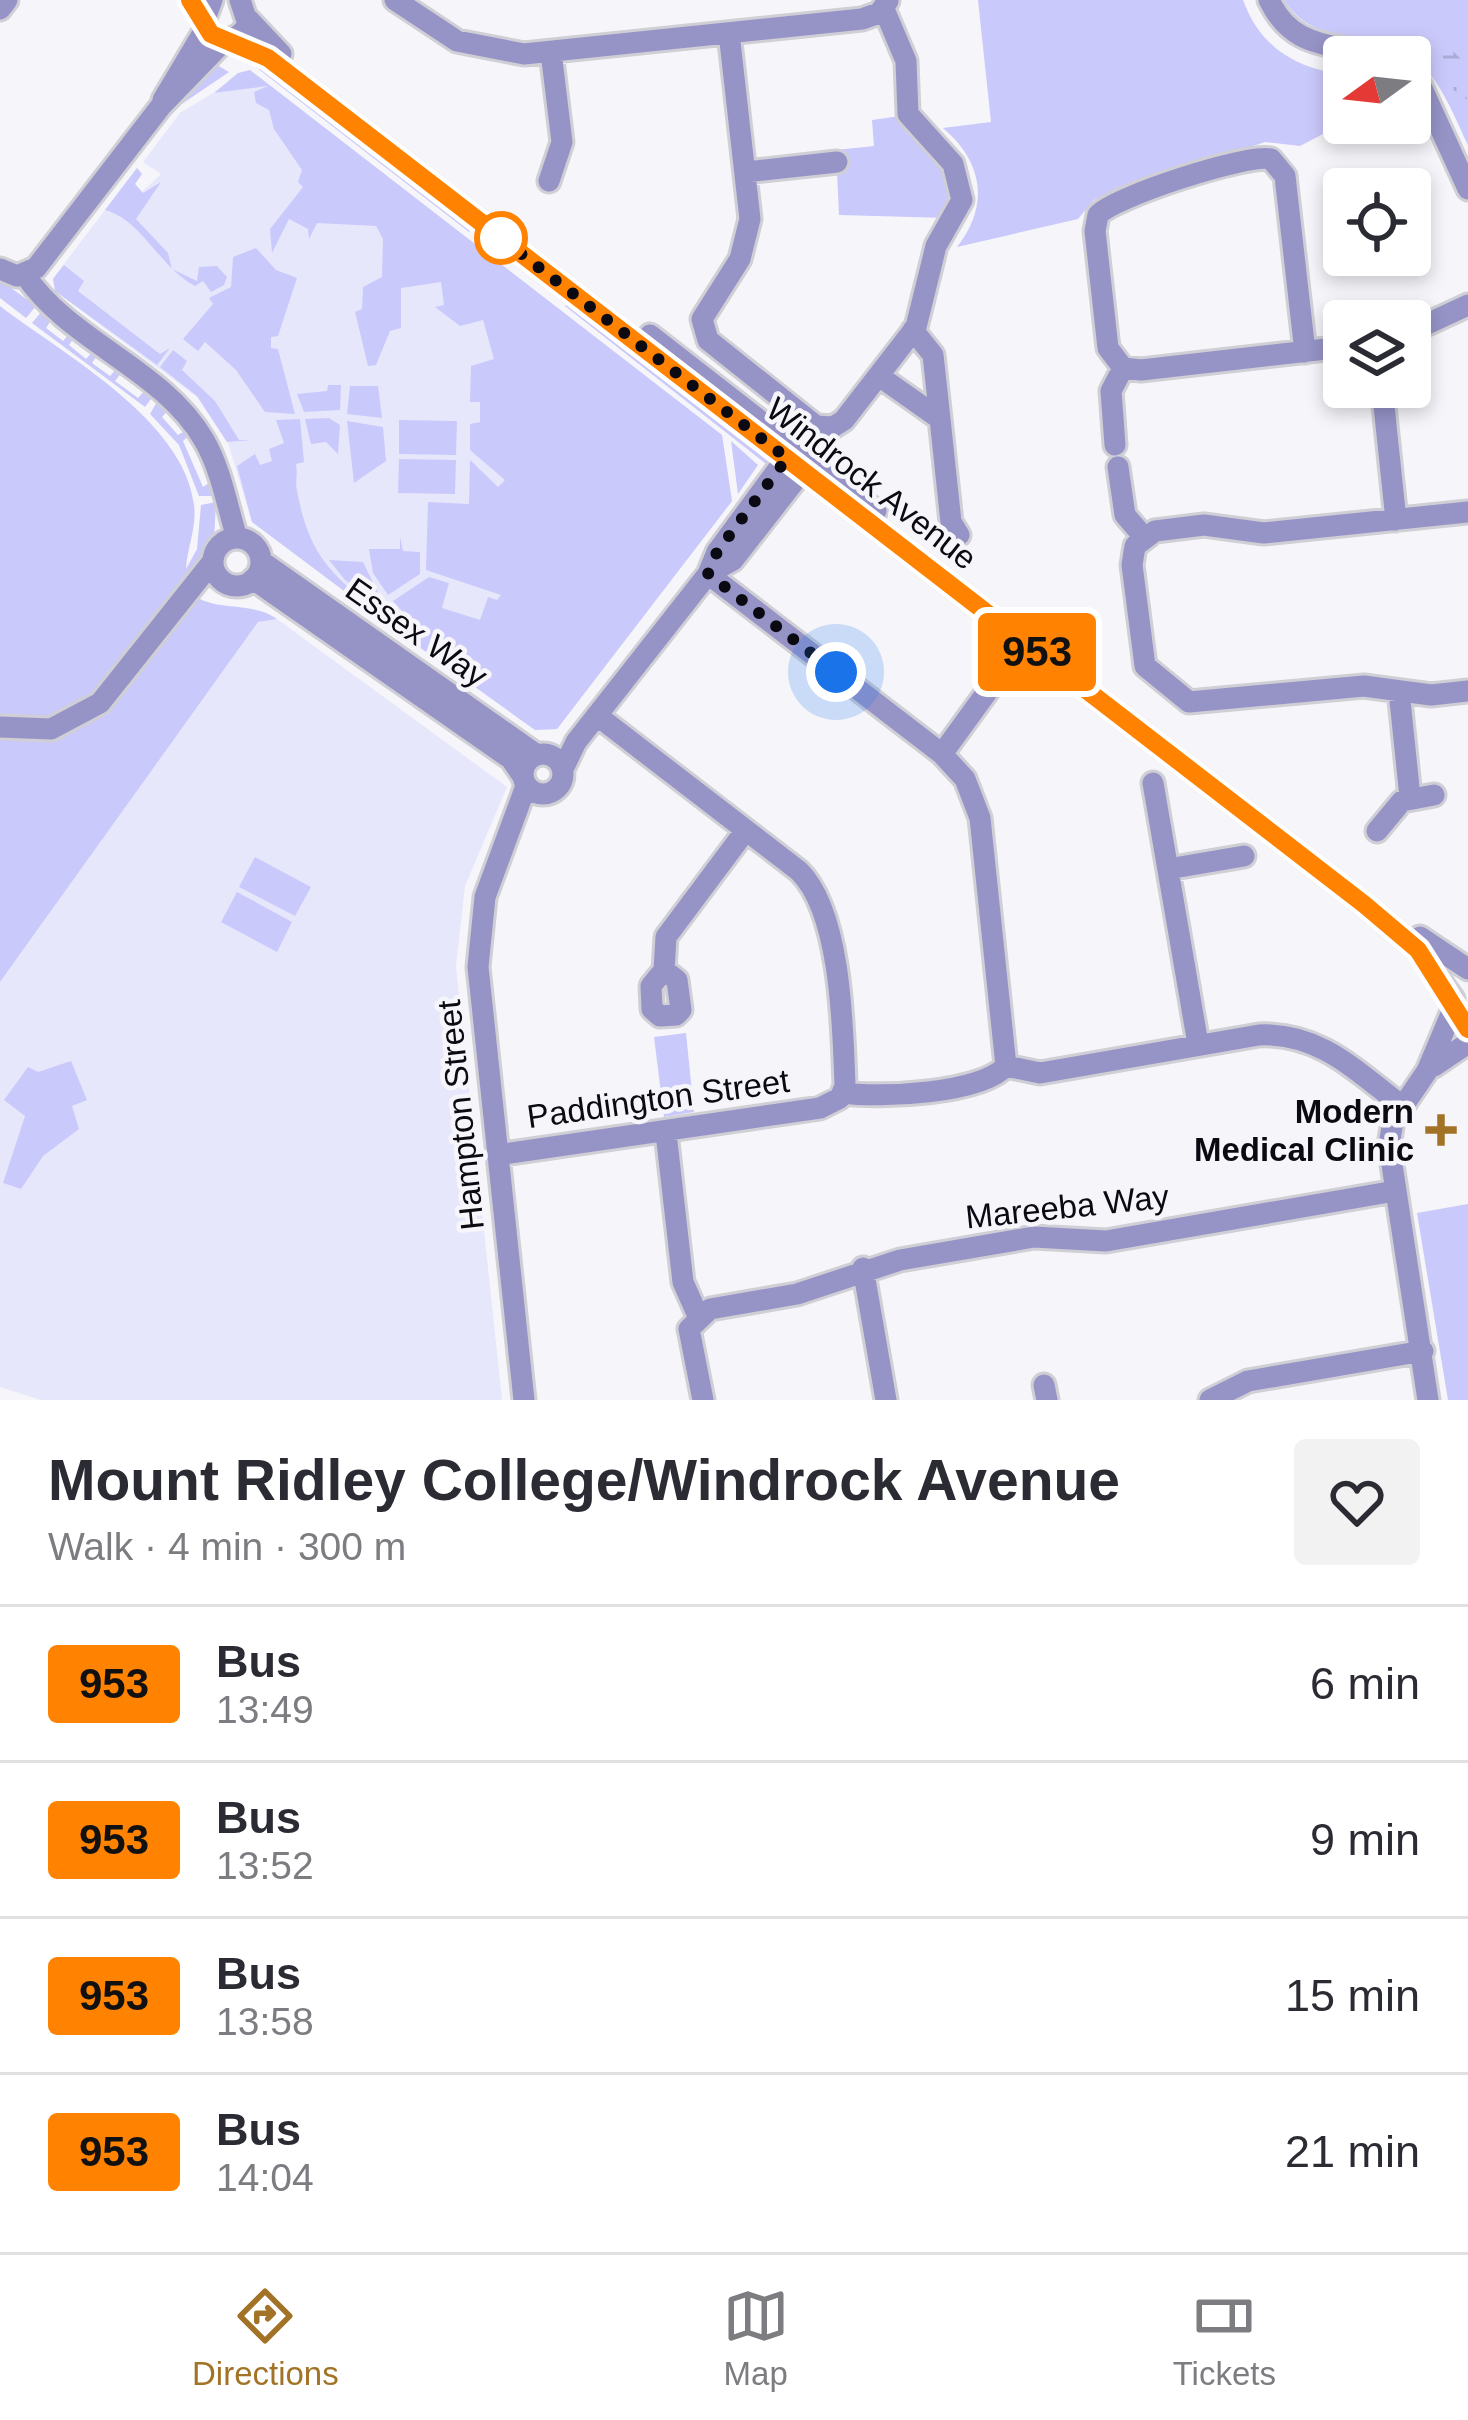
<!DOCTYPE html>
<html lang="en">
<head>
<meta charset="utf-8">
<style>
  :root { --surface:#fff; --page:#f2f2f3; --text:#2b2b33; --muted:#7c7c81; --line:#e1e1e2; --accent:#a27327 }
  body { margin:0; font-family:Helvetica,sans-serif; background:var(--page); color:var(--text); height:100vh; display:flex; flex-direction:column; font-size:45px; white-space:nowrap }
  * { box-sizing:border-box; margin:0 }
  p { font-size:39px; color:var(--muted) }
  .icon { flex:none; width:66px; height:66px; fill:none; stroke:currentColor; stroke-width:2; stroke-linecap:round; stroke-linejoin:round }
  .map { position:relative; height:1400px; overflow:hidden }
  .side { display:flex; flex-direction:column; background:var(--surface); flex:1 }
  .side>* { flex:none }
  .badge { padding:0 24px; border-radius:9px; font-size:42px; line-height:78px }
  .needle { width:78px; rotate:255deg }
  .buttons { position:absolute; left:1323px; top:36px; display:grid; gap:24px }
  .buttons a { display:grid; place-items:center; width:108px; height:108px; border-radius:12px; background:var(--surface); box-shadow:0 6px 18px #0003; font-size:60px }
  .you { position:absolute; width:60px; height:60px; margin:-30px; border:9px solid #fff; border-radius:50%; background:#1a73e8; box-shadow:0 0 0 18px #1a73e833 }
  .map>.badge { position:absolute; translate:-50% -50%; box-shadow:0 0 0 6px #fff }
  .round { display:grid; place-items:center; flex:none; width:126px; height:126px; border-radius:12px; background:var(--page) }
  .summary { display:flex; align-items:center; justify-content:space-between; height:204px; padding:0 48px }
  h1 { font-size:57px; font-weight:800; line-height:90px }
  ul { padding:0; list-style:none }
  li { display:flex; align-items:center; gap:36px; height:156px; padding:0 48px; border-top:3px solid var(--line) }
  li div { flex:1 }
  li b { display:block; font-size:45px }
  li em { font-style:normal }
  li .badge { min-width:132px; font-weight:700; text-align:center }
  .dock { display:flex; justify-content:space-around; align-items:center; height:168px; border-top:3px solid var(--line); background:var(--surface); font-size:33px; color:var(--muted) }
  .dock a { display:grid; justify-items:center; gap:6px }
  .dock .on { color:var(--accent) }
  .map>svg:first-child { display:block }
  .built { fill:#e7e7fc }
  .green { fill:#cac9fb }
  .wetland { fill:url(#wetland-marsh) }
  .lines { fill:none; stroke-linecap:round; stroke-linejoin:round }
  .minor-casing { stroke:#d0cfd5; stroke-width:27 }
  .minor { stroke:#9694c7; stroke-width:21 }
  .line-casing { stroke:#fff; stroke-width:27 }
  .line { stroke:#ff8200; stroke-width:18 }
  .walk { stroke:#0b0a13; stroke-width:12; stroke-dasharray:0 21.6 }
  .stop-dot { fill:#fff; stroke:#ff8200; stroke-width:6 }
  .poi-dot { fill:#a27327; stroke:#f5f5fa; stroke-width:4.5 }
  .labels { text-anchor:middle; stroke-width:9; stroke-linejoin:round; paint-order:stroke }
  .street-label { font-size:33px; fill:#0b0a13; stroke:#f5f5fa }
  .poi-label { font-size:33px; font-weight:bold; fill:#0b0a13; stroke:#f5f5fa; text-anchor:end }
</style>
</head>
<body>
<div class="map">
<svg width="1468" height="1400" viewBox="0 0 1468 1400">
  <defs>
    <pattern id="wetland-marsh" width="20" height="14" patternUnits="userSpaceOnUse" patternTransform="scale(3)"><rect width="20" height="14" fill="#cac9fb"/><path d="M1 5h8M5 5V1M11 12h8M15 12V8" fill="none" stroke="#acabd6"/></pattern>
  </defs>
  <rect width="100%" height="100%" fill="#f5f5fa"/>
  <path class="built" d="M 269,85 L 722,435 L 732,501 L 557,729 L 535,730 L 252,522 L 228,443 L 197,397 L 55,291 L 54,277 L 137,168 L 142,174 L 135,184 L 142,192 L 161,174 L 143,162 L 180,113 L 213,93 Z
    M 277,619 L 507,787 L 465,886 L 456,966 L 502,1400 L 41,1400 L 0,1387 L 0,982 L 258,621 Z"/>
  <path class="green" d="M 978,0 L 1243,0 C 1260,47 1296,69 1344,74 L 1344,123 L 1300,146 L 1265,142 L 1094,200 L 1078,219 L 957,247 C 990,205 983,162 943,128 L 991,122 Z
    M 1284,0 L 1468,0 L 1468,145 C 1454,117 1443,84 1419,63 C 1376,27 1316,51 1284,0 Z
    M 251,53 L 475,224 L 469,232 L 247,60 Z
    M 212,62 L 229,72 L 173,110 Z
    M 250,70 L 722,435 L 732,501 L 557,729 L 535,730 L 391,627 L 402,611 L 393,601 L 429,577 L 449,583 L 442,608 L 480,620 L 488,597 L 497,600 L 501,595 L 426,570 L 428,502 L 469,504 L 470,460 L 498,487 L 505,480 L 470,450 L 470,424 L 480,422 L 480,402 L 470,402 L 471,366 L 494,359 L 483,320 L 460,326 L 435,307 L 444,305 L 441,282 L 401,288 L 401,328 L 390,331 L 376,365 L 368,366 L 355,312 L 362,309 L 363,287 L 382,277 L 383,239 L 376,226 L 317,223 L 309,239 L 308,229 L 289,219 L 272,253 L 270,229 L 303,187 L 298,182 L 302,170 L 274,129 L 269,110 L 256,103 L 254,92 L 268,86 L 214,93 L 238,73 Z
    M 900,116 C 921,151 965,171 947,218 L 839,215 L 836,150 L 874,146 L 872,120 Z
    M 137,168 L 142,174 L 135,184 L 143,193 L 161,182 L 136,219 L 168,253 L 172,269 L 197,281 L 199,267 L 217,266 L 227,277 L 224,285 L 211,292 L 203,281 L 195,286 C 159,267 142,220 105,210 Z
    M 256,248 L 276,270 L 297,278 L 278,336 L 271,337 L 271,348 L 278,349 L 295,414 L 265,412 L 236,370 L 205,342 L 198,351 L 183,339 L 213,304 L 209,298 L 231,287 L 233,257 Z
    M 64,265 L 84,281 L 78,291 L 160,354 L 170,348 L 157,365 L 55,291 L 53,279 Z
    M 0,280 L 36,306 L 26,318 L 0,298 Z
    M 571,298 L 768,456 L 770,467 L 565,306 Z
    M 0,306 C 64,355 184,420 194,505 C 197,528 187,547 186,569 L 197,549 L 201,505 L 216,502 L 214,540 L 191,579 L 185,574 C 191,620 246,596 277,619 L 258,622 L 0,982 Z
    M 42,311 L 52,319 L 46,328 L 63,341 L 71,332 L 76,335 L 69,345 L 86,359 L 94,350 L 98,354 L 92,363 L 110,376 L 117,368 L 122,372 L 115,381 L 138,398 L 145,390 L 153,396 L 145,407 L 32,323 Z
    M 173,350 L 187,361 L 182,370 L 215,401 L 239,440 L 251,440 L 227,442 L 197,396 L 160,367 Z
    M 328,385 L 341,385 L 340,410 L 304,412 L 297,394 L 327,391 Z
    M 350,386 L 378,386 L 382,418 L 347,414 Z
    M 158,400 L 169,409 L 162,417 L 178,435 L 188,429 L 192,433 L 183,441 L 203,487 L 212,481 L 215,496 L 199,496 L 179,445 L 150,414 Z
    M 329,418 L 340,425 L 338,454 L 326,442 L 311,444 L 305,419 Z
    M 300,419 L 304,462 L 296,464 C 298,475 295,481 297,491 C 308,548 325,570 370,605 L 368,609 L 252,522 L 237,466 L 255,454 L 260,465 L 272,461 L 269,449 L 284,443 L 276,420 Z
    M 399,420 L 457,421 L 456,455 L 399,454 Z
    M 347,421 L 383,427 L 386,461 L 354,483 Z
    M 731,441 L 758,465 L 738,494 Z
    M 399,459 L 456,460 L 455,494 L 398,493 Z
    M 400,537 L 403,551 L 420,552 L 420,574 L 388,595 L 373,573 L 369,549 L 400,549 Z
    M 329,560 L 363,562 L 379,595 L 375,601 L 345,580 Z
    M 255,857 L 311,887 L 295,916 L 239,887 Z
    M 237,892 L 292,922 L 277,952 L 221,922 Z
    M 686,1033 L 694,1112 L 664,1117 L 654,1037 Z
    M 71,1061 L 87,1100 L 72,1106 L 79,1129 L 43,1156 L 21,1189 L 3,1183 L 25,1116 L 4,1100 L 28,1067 L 38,1072 Z
    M 1468,1204 L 1468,1400 L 1448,1400 L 1417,1213 Z"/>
  <path class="wetland" d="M 1450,48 L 1468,66 L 1468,100 L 1452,89 L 1436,64 Z"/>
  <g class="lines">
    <g class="minor-casing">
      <path id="minor" d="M 212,0 L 204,21 C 212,44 236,46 248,24 L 240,0
        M 395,0 L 457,41 L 524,54 L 862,19 L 879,13 L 888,1
        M 1269,0 C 1294,52 1333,41 1380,57
        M 0,9 L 7,0
        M 249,20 L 281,54
        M 729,33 L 750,219 L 740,259 L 702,319 L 708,340 L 816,426 L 833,427 L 844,420 L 916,327 L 936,246 L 962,200 L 953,164 L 908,114 L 906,61 L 884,9
        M 232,40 L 268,58 L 1365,905 L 1418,950 L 1453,999
        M 1410,75 L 1421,86 L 1468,189
        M 163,100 L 206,28
        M 746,172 L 837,162
        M 549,181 L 562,142 L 551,52
        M 0,269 L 17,276 L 36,268 L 161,106 L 225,40
        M 25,275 C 70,342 163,369 204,440 C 221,469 227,506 237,538
        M 913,330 L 933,355 L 940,419
        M 1410,332 L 1468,305
        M 650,335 L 876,511
        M 1305,352 L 1285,176 L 1271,159 C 1248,153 1113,197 1098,215 L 1095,231 L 1108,348 L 1123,368 L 1141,370 L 1344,347
        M 879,376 L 940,419 L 951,522 L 959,535
        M 1382,387 L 1396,520
        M 1115,445 L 1111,391 L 1123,368
        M 1118,467 L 1125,515 L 1143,536
        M 1468,512 L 1264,533 L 1204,525 L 1155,531 L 1135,546 L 1132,565 L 1145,666 L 1189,702 L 1364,686 L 1431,695 L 1468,691
        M213 562a24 24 0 1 1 48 0a24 24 0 1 1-48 0Z
        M 261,561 L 537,755
        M 708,574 L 942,754 L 965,779 L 980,818 L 1006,1066 C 981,1094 879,1098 843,1093
        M 708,574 L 733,560 L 811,460
        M 253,579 L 511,759 L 522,775
        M 1399,691 L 1410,797
        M 0,727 L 51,729 L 100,703 L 213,561
        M523 774a20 20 0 1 1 40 0a20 20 0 1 1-40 0Z
        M 942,754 L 1000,674
        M 563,769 L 576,742 L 708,574 L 717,552 L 795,446
        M 1153,783 L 1198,1044
        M 1377,831 L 1402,801 L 1434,795
        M 1168,869 L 1244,856
        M 1420,937 L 1468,969
        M 664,970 L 651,986 L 652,1009 L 660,1016 L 676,1015 L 681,1010 L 677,980 L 664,970 L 666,937 L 746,830
        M 1006,1066 L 1040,1073 L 1259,1035 C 1319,1032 1356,1071 1401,1105
        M 1434,1066 L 1468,1043
        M 666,1133 L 683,1282 L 698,1316
        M 497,1155 L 820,1108 L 840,1098 L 845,1086 C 843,1027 841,912 799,871 L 599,717
        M 863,1268 L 886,1400
        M 1044,1385 L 1047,1400
        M 524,1400 L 478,967 L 485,897 L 526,786
        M 703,1400 L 689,1329 L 710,1309 L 797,1294 L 900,1260 L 1034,1237 L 1106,1241 L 1395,1191
        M 1210,1400 L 1248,1381 L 1423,1351
        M 1428,1400 L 1389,1145 L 1393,1121 L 1427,1071 L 1454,1007"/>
    </g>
    <use href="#minor" class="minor"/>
  </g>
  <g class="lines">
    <g class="line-casing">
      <path id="line" d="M 190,0 L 211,34 L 268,58 L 1365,905 L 1418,950 L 1468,1029"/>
    </g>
    <use href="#line" class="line"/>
    <path class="walk" d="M 501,238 L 494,233 L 787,458 L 717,552 L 708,574 L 836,672"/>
  </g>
  <circle class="stop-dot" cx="501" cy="238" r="24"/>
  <path class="poi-dot" d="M1435 1112h12v12h12v12h-12v12h-12v-12h-12v-12h12z"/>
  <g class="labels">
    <g class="street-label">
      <text transform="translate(872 483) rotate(38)" y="12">Windrock Avenue</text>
      <text transform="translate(417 632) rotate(35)" y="12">Essex Way</text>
      <text transform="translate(658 1098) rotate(-8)" y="12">Paddington Street</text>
      <text transform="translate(460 1115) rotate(-96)" y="12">Hampton Street</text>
      <text transform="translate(1067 1206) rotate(-6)" y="12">Mareeba Way</text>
    </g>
    <g class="poi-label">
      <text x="1414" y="1123">Modern<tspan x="1414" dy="38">Medical Clinic</tspan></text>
    </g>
  </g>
</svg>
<div class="buttons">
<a><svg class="needle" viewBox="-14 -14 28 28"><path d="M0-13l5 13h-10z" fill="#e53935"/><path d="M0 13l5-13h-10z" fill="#7c7c81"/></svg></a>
<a><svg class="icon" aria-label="locate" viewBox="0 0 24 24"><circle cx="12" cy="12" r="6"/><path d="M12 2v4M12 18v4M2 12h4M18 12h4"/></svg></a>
<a><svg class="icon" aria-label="layers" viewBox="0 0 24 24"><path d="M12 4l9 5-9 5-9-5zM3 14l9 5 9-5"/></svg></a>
</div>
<div class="you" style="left:836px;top:672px"></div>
<b class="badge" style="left:1037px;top:652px;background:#ff8200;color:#111">953</b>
</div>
<section class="side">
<div class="summary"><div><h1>Mount Ridley College/Windrock Avenue</h1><p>Walk · 4 min · 300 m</p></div><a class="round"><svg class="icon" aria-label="heart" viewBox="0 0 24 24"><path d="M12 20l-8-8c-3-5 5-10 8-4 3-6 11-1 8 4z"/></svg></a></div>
<ul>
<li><span class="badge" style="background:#ff8200;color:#111">953</span><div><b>Bus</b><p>13:49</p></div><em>6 min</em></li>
<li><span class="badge" style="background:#ff8200;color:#111">953</span><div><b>Bus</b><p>13:52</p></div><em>9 min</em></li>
<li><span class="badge" style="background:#ff8200;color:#111">953</span><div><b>Bus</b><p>13:58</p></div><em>15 min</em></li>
<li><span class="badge" style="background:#ff8200;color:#111">953</span><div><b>Bus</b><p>14:04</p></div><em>21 min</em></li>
</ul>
</section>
<nav class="dock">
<a class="on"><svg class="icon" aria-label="directions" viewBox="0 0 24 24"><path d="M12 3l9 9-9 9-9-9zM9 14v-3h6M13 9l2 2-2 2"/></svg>Directions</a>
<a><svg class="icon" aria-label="map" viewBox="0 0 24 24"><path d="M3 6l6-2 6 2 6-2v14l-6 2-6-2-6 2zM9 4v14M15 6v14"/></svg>Map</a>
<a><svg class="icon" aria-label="tickets" viewBox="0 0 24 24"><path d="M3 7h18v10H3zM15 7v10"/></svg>Tickets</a>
</nav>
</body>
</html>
